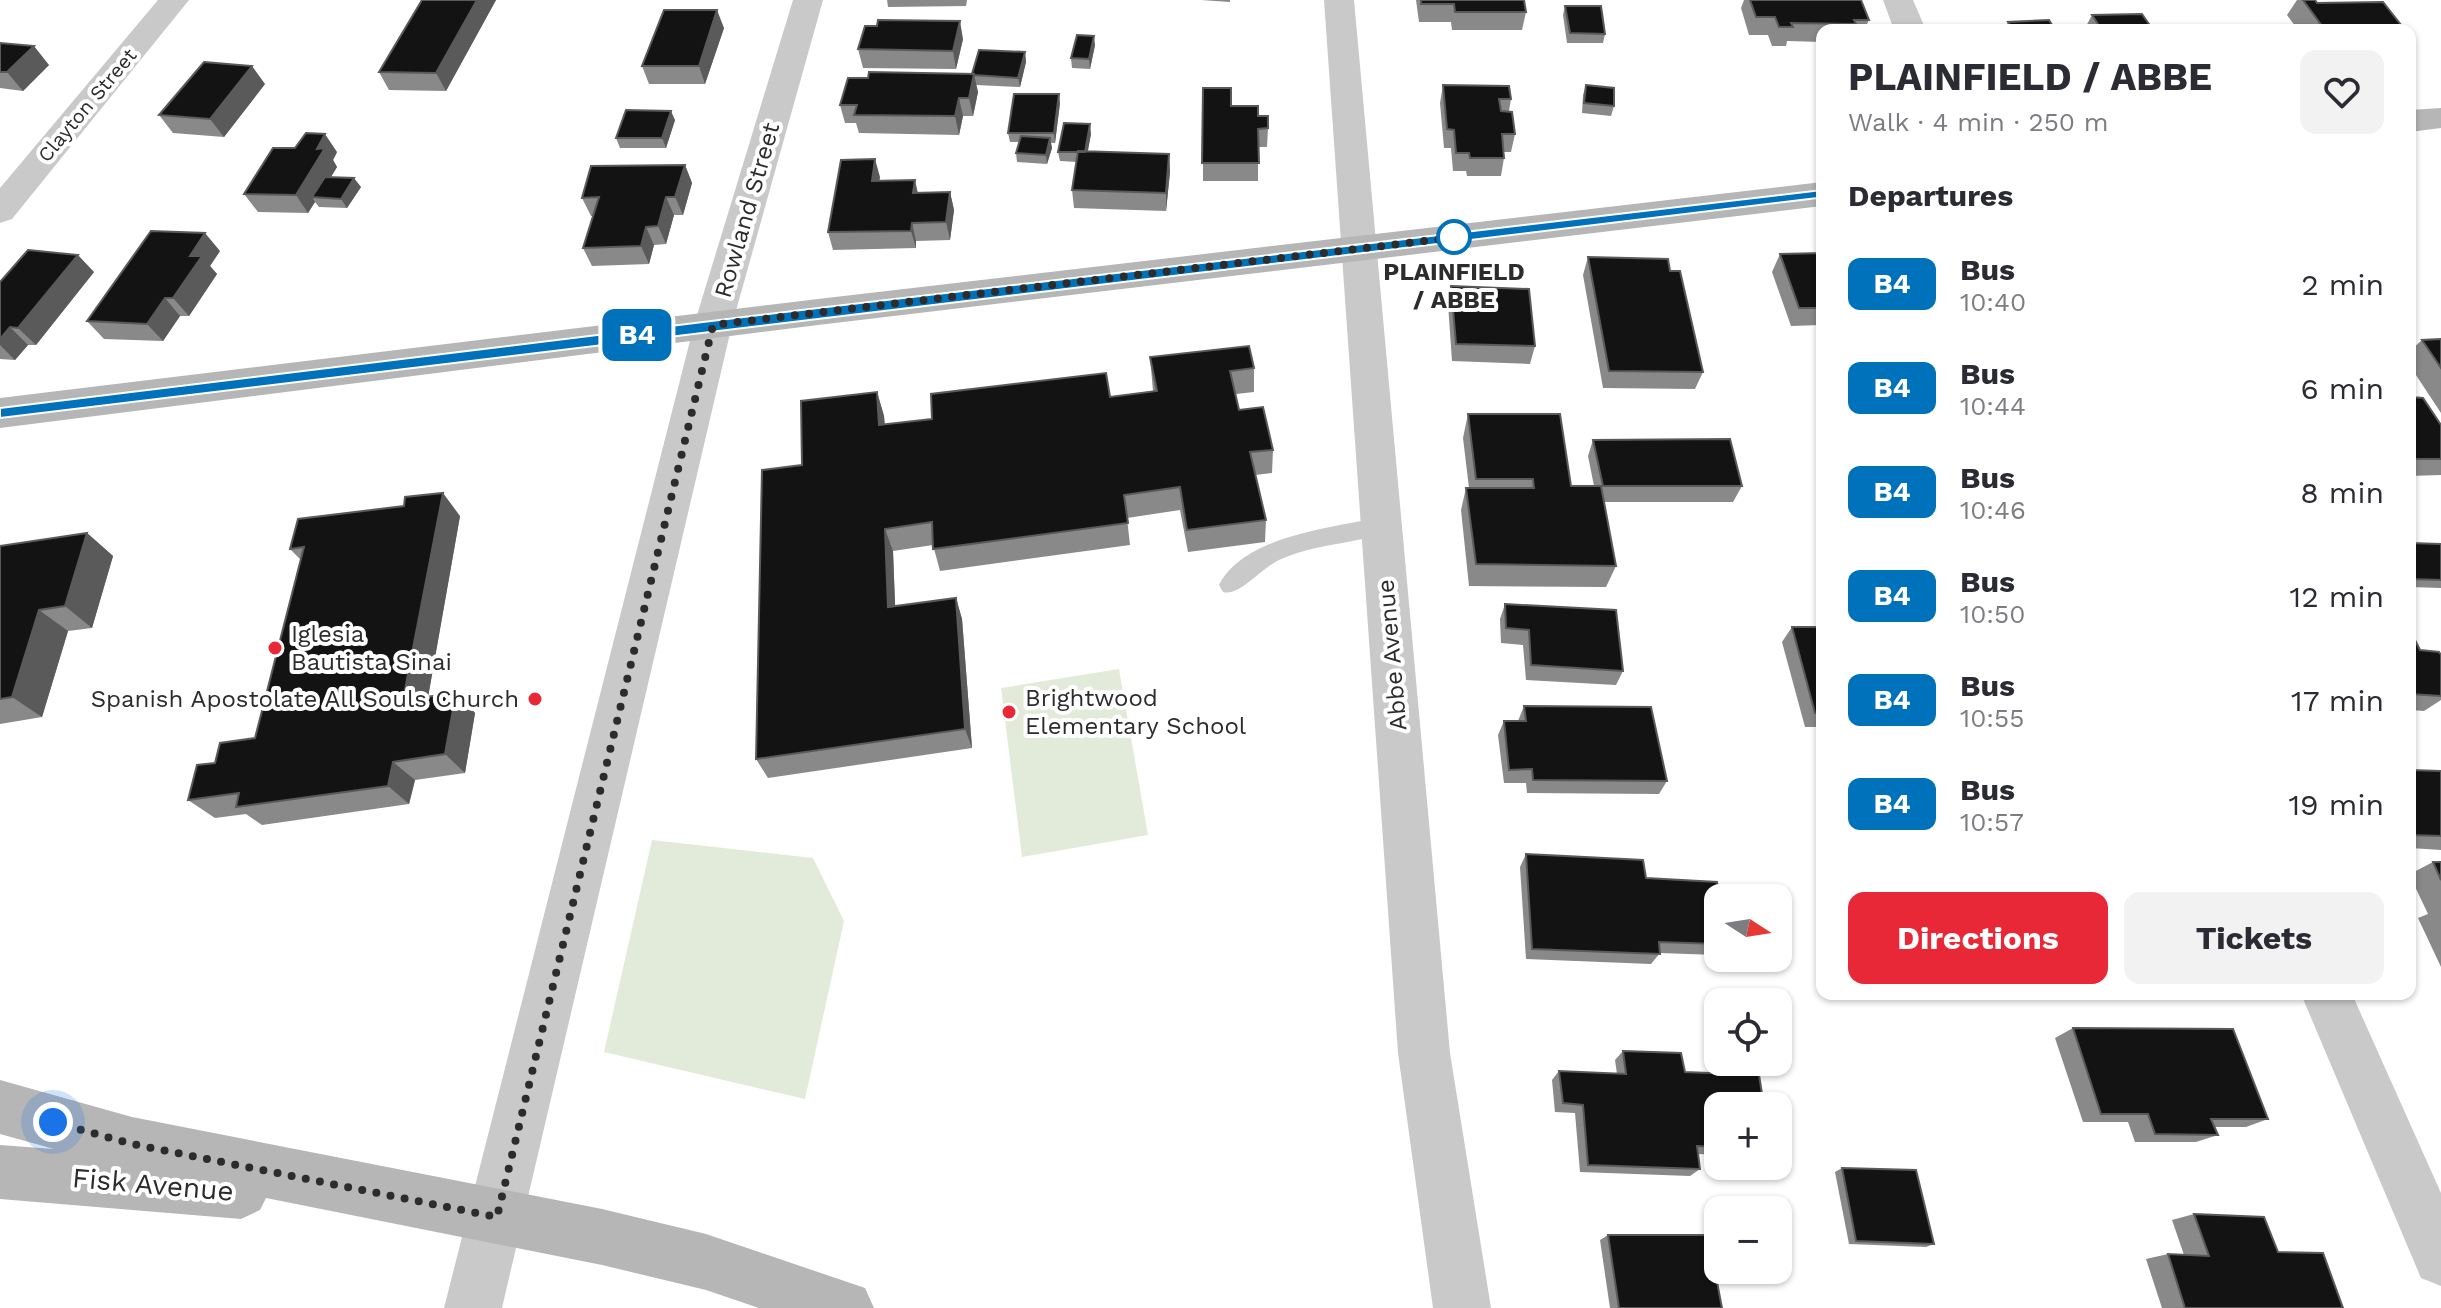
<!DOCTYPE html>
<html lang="en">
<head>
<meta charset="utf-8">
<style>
  :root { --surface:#fff; --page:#f2f2f3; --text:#2b2b33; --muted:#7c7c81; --accent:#e92837 }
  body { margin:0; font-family:"Work Sans",sans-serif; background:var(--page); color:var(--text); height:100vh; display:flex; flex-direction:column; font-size:30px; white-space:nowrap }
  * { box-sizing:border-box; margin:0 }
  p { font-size:26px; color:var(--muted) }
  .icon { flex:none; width:44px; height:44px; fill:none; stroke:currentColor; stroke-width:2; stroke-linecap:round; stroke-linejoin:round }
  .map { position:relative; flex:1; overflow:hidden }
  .panel { position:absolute; left:1816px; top:24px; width:600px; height:976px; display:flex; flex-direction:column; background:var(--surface); border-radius:16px; box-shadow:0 2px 6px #0004 }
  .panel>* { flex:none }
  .badge { padding:0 16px; border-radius:12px; font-size:28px; line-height:52px }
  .needle { width:52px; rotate:102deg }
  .fabs { position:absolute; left:1704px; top:884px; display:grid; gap:16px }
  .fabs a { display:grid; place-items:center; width:88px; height:88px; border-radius:16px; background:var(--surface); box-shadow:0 2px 6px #0004; font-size:40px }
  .you { position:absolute; width:40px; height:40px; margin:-20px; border:6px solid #fff; border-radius:50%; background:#1a73e8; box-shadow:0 0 0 12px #1a73e833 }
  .map>.badge { position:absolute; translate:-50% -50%; box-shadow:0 0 0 4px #fff }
  h2 { padding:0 32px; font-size:30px; line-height:72px }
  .round { display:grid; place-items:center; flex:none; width:84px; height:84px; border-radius:16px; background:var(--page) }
  .headline { display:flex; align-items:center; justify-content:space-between; height:136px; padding:0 32px }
  h1 { font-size:38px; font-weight:700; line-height:60px }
  .cta { display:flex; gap:16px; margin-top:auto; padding:16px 32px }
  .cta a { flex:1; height:92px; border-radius:16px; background:var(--accent); color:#fff; font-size:32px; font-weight:700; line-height:92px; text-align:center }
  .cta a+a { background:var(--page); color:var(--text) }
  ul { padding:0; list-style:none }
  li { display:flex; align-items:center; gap:24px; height:104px; padding:0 32px }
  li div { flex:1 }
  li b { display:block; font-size:30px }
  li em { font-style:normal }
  li .badge { min-width:88px; font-weight:700; text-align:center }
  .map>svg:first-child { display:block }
  .green { fill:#e2ebd9 }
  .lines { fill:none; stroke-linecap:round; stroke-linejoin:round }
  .lane { fill:#c9c9c9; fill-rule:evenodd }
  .street { fill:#c9c9c9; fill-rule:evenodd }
  .secondary { fill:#b6b6b6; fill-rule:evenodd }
  .wall { fill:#898989 }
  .shaded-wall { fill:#5a5a5a }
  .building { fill:#131313; stroke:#5a5a5a; stroke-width:2 }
  .line { fill:#0072bc; stroke:#fff; stroke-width:2 }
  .walk { stroke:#2c2c2c; stroke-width:8; stroke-dasharray:0 14.4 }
  .stop-dot { fill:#fff; stroke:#0072bc; stroke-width:4 }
  .poi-dot { fill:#e92837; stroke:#fff; stroke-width:3 }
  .labels { text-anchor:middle; stroke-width:8; stroke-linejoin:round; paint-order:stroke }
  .far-street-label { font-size:20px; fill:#2c2c2c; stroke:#fff }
  .street-label { font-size:24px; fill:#2c2c2c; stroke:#fff }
  .stop-label { font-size:24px; font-weight:bold; fill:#2c2c2c; stroke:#fff }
  .poi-label { font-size:24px; fill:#2c2c2c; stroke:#fff; text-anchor:start }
  .near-street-label { font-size:28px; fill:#2c2c2c; stroke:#fff }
</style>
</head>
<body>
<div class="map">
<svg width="2441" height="1308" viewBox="0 0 2441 1308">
  <rect width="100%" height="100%" fill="#fff"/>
  <path class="green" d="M 1119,669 L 1148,835 L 1022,857 L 1001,688 Z
    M 652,840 L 813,858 L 844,921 L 805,1099 L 604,1052 Z"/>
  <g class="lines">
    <path class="lane" d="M 1381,517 L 1389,520 L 1392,526 L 1389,532 C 1353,544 1314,544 1279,560 C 1260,569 1239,597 1223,592 L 1219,585 C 1245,535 1332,528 1381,517 Z"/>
    <path class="street" d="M 158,0 L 189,0 L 12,219 L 0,223 L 0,188 Z
      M 793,0 L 823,0 L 732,325 L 502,1308 L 444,1308 L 694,325 Z
      M 1324,0 L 1354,0 L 1450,1053 L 1491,1308 L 1433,1308 L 1398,1053 Z
      M 1883,0 L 1913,0 L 1926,30 L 1894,30 Z
      M 2301,994 L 2352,994 L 2441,1193 L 2441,1286 L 2421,1278 Z"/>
    <path class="secondary" d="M 2441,108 L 2441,128 L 2410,132 L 2410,110 Z
      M 1822,182 L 1822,206 L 818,325 L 0,428 L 0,398 L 818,299 Z
      M 0,1080 L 132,1117 L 602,1209 L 706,1234 L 865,1288 L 874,1308 L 759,1308 L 706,1290 L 602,1265 L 266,1198 L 260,1210 L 241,1219 L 0,1199 L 0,1145 L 54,1149 L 0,1134 Z"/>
  </g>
  <path class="wall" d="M 422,0 L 496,0 L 446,91 L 389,90 L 379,72 Z
    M 887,0 L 967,0 L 966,6 L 888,7 Z
    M 1201,0 L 1230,0 L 1230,2 Z
    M 1416,0 L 1524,0 L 1526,12 L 1522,30 L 1452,30 L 1451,22 L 1419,22 Z
    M 1744,0 L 1861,0 L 1869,20 L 1864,30 L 1822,30 L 1822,42 L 1787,41 L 1786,46 L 1772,46 L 1768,35 L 1749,35 L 1741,8 Z
    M 2297,0 L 2315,0 L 2317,3 L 2405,30 L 2298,30 L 2287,15 Z
    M 1565,6 L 1605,34 L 1603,43 L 1567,43 L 1563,15 Z
    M 2092,15 L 2153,30 L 2084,30 Z
    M 2008,22 L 2054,28 L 2066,30 L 2004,30 Z
    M 724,28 L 705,84 L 649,84 L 642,66 Z
    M 963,39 L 956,69 L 863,68 L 858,49 Z
    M 0,43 L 49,65 L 23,91 L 0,88 Z
    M 1095,45 L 1090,69 L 1072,68 L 1071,58 Z
    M 1025,52 L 1026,62 L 1020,87 L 976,85 L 978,92 L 973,116 L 963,116 L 959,135 L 859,133 L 856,123 L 845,123 L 840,105 L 868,78 L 972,74 Z
    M 265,84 L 224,137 L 173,133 L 159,115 Z
    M 1443,85 L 1511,99 L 1509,111 L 1515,134 L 1511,152 L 1504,152 L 1504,158 L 1501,176 L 1467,176 L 1466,171 L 1453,171 L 1451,148 L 1444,148 L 1440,103 Z
    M 1586,85 L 1614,106 L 1611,116 L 1582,113 L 1583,95 Z
    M 1203,88 L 1231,106 L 1258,116 L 1268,128 L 1267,147 L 1258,147 L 1258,181 L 1203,181 Z
    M 1060,103 L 1055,143 L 1051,143 L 1052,148 L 1047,164 L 1017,162 L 1016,153 L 1019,142 L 1010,142 L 1008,133 Z
    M 675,120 L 666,148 L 620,148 L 616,138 Z
    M 1091,134 L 1087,152 L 1169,154 L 1170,172 L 1166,211 L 1074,208 L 1072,190 L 1077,162 L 1060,161 L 1058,152 Z
    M 337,152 L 333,160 L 337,167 L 331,177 L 361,187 L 347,208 L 319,207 L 315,202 L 308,213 L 258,212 L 244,194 Z
    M 685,165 L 692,183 L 683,215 L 674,215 L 666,244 L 654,245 L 649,264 L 592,266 L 583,248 L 593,216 L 591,216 L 582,198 Z
    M 880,177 L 879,181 L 918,193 L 950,192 L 954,210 L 950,240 L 916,241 L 916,248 L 833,250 L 828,232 Z
    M 220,251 L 210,266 L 217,274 L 189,316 L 180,316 L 163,341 L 104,339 L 87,321 Z
    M 1822,253 L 1822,322 L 1821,325 L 1791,326 L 1772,272 L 1780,254 Z
    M 1588,257 L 1670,271 L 1703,372 L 1695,389 L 1603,388 L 1583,275 Z
    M 94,272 L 36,345 L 28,345 L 15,360 L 0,359 L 0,282 Z
    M 1451,286 L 1535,346 L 1530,364 L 1452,361 L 1448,304 Z
    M 2441,339 L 2441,413 L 2410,366 L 2410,351 L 2422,340 Z
    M 1150,357 L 1254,368 L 1254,392 L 1236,394 L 1239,410 L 1273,450 L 1272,473 L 1255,475 L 1266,520 L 1265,542 L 1188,552 L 1180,510 L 1127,518 L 1130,545 L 940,571 L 933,545 L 893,551 L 895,606 L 956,598 L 962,619 L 972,748 L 768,778 L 756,759 L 802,465 L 877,392 L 884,416 L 885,425 L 1153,391 Z
    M 2410,397 L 2441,425 L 2441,475 L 2410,476 Z
    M 1468,414 L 1571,486 L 1594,486 L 1588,456 L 1593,440 L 1742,486 L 1733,502 L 1604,502 L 1616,566 L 1606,587 L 1469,586 L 1461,510 L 1466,488 L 1469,488 L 1463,438 Z
    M 460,516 L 428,697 L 456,693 L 475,713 L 465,773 L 415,780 L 409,804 L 262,825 L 246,814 L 215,818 L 188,800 L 215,763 L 255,738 L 301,560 L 290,549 Z
    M 87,533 L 113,556 L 92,628 L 68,631 L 42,717 L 0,724 L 0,546 Z
    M 2410,543 L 2441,544 L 2441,588 L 2410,587 Z
    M 1505,604 L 1623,671 L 1616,685 L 1526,680 L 1523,645 L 1501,643 L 1500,619 Z
    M 1792,627 L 1822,627 L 1822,727 L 1805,727 L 1782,642 Z
    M 2410,630 L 2420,650 L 2441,655 L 2441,700 L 2424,711 L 2410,710 Z
    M 1524,706 L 1667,781 L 1659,794 L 1527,793 L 1526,783 L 1504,783 L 1498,735 L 1504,721 L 1518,721 Z
    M 2410,770 L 2441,771 L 2441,850 L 2410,848 Z
    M 1526,854 L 1646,878 L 1718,898 L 1718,954 L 1717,955 L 1660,953 L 1651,964 L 1526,959 L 1520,867 Z
    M 2433,862 L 2441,862 L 2441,967 L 2418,918 L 2428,914 L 2410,876 L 2410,874 Z
    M 2073,1028 L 2268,1119 L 2246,1127 L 2214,1127 L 2218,1135 L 2196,1142 L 2135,1142 L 2128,1122 L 2083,1122 L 2055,1038 Z
    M 1623,1051 L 1685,1072 L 1718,1106 L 1718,1155 L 1698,1154 L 1700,1169 L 1690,1176 L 1580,1172 L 1575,1113 L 1555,1112 L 1552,1080 L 1559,1071 L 1617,1074 L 1615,1060 Z
    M 1842,1168 L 1934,1244 L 1926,1247 L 1849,1244 L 1835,1172 Z
    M 2194,1214 L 2278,1252 L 2343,1308 L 2162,1308 L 2146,1259 L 2168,1254 L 2184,1255 L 2172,1220 Z
    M 1608,1235 L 1722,1308 L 1610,1308 L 1600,1240 Z"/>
  <path class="shaded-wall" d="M 477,0 L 496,0 L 446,91 L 436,73 Z
    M 717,10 L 724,28 L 705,84 L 699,66 Z
    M 960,21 L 963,39 L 956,69 L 953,51 Z
    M 1094,36 L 1095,45 L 1090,69 L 1089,59 Z
    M 34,46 L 49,65 L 23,91 L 7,72 Z
    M 1025,52 L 1026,62 L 1020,87 L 1018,78 Z
    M 252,66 L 265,84 L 224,137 L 210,119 Z
    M 974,74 L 978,92 L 973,116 L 969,98 Z
    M 1059,94 L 1060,103 L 1055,143 L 1054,133 Z
    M 959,98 L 963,116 L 959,135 L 955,116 Z
    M 671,111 L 675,120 L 666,148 L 662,138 Z
    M 1090,124 L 1091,134 L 1086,162 L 1085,153 Z
    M 325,134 L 337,152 L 333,160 L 337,167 L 318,198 L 312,197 L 315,202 L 308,213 L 296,195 L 317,149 Z
    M 1050,138 L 1052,148 L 1047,164 L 1046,155 Z
    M 1169,154 L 1170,172 L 1166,211 L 1166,193 Z
    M 875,159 L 880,177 L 876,199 L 872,181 Z
    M 685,165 L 692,183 L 683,215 L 675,197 Z
    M 354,178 L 361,187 L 347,208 L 341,199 Z
    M 915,180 L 919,198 L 913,193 Z
    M 950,192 L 954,210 L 950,240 L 946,222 Z
    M 666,197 L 674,215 L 666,244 L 658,226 Z
    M 912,223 L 916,241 L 916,248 L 911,231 Z
    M 646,227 L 654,245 L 649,264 L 641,246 Z
    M 205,233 L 220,251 L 210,266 L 217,274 L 189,316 L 173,298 L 190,256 Z
    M 78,255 L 94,272 L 36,345 L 18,328 Z
    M 165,298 L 180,316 L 163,341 L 147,324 Z
    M 10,327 L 28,345 L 15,360 L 0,345 L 0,339 Z
    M 877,392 L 884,416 L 886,449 L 879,425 Z
    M 443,493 L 460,516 L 424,720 L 403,700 Z
    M 885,529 L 893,551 L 896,628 L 888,607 Z
    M 87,533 L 113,556 L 92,628 L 65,606 Z
    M 956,598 L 962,619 L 972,748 L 965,729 Z
    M 39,610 L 68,631 L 42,717 L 12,697 Z
    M 456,693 L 475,713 L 465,773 L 445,754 Z
    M 393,762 L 415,780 L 409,804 L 388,786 Z"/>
  <path class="building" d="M 422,0 L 477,0 L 436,73 L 379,72 Z
    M 1421,0 L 1524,0 L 1526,12 L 1455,12 L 1454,4 L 1421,4 Z
    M 1750,0 L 1861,0 L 1869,20 L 1854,20 L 1856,24 L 1791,23 L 1793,27 L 1779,27 L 1775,17 L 1756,17 Z
    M 2303,0 L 2315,0 L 2317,3 L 2383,2 L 2405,30 L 2325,30 Z
    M 1565,6 L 1601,6 L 1605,34 L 1570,33 Z
    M 664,10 L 717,10 L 699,66 L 642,66 Z
    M 2142,14 L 2153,30 L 2102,30 L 2092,15 Z
    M 878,20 L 960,21 L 953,51 L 858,49 L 865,26 L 877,26 Z
    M 2049,20 L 2054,28 L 2064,27 L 2066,30 L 2013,30 L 2008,22 Z
    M 1077,35 L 1094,36 L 1089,59 L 1071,58 Z
    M 0,43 L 34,46 L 7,72 L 0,72 Z
    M 979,50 L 1025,52 L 1018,78 L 974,75 L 974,74 L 972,74 Z
    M 204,62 L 252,66 L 210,119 L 159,115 Z
    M 869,72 L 974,74 L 969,98 L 959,98 L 955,116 L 854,115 L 857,105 L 840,105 L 848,78 L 868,78 Z
    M 1443,85 L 1509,86 L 1511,99 L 1499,99 L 1501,111 L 1512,112 L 1515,134 L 1502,134 L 1504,158 L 1470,158 L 1469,153 L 1456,153 L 1454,130 L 1447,129 Z
    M 1586,85 L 1614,88 L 1614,106 L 1584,103 Z
    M 1203,88 L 1231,88 L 1231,106 L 1258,106 L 1258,116 L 1268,116 L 1268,128 L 1258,129 L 1259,163 L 1202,163 Z
    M 1014,94 L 1059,94 L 1054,133 L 1008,133 Z
    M 626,110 L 671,111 L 662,138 L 616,138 Z
    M 1064,123 L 1090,124 L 1085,152 L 1058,152 Z
    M 306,133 L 325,134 L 317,149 L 325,148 L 296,195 L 244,194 L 273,148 L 295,148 Z
    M 1021,136 L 1050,138 L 1046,155 L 1016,153 Z
    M 1078,151 L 1169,154 L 1166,193 L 1072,190 Z
    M 875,159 L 872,181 L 915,180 L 913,193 L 950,192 L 946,222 L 912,223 L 911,231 L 828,232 L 841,160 Z
    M 685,165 L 675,197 L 666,197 L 658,226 L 646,227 L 641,246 L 583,248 L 599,197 L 582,198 L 591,166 Z
    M 325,177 L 354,178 L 341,199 L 312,197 Z
    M 151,231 L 205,233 L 190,256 L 202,256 L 173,298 L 165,298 L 147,324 L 87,321 Z
    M 28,250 L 78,255 L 18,328 L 10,327 L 0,339 L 0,282 Z
    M 1822,253 L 1822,308 L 1799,308 L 1780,254 Z
    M 1588,257 L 1668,259 L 1670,271 L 1680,271 L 1703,372 L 1609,371 Z
    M 1451,286 L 1529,289 L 1535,346 L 1456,344 Z
    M 2441,339 L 2441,368 L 2422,340 Z
    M 1249,346 L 1254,368 L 1230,371 L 1239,410 L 1263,407 L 1273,450 L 1250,452 L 1266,520 L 1187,530 L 1180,487 L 1124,495 L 1128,523 L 933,549 L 932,522 L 885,529 L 888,607 L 956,598 L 965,729 L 756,759 L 762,470 L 802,465 L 801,401 L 877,392 L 879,425 L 932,419 L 931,394 L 1106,373 L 1110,397 L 1157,391 L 1150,357 Z
    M 2410,397 L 2423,398 L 2441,425 L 2441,459 L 2410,459 Z
    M 1468,414 L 1560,414 L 1571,486 L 1601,486 L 1616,566 L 1476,564 L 1466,488 L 1534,488 L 1533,479 L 1476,479 Z
    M 1730,439 L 1742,486 L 1603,486 L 1593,440 Z
    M 443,493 L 403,700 L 456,693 L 445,754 L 393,762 L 388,786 L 236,807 L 239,793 L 188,800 L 197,765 L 215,763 L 220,743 L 255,738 L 304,547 L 290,549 L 298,519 L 404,506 L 405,497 Z
    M 87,533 L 65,606 L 39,610 L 12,697 L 0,699 L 0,546 Z
    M 2410,543 L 2441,544 L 2441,580 L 2410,579 Z
    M 1505,604 L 1616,610 L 1623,671 L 1531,665 L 1529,630 L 1506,628 Z
    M 1792,627 L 1822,627 L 1822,713 L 1815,713 Z
    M 2410,630 L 2420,650 L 2439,652 L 2441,655 L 2441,696 L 2410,694 Z
    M 1524,706 L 1651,707 L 1667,781 L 1533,780 L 1532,769 L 1509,770 L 1504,721 L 1526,721 Z
    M 2410,770 L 2441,771 L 2441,836 L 2410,835 Z
    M 1526,854 L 1643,860 L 1646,878 L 1717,882 L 1720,898 L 1718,898 L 1718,944 L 1659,942 L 1660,954 L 1532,949 Z
    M 2433,862 L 2441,862 L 2441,880 Z
    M 2073,1028 L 2233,1029 L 2268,1119 L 2211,1119 L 2218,1135 L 2155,1134 L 2148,1114 L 2101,1114 Z
    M 1623,1051 L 1681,1053 L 1685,1072 L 1759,1075 L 1764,1106 L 1718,1106 L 1718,1147 L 1697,1146 L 1700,1169 L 1588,1165 L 1583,1105 L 1563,1103 L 1559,1071 L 1626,1074 Z
    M 1842,1168 L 1916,1170 L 1934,1244 L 1856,1241 Z
    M 2194,1214 L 2264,1217 L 2278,1252 L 2323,1253 L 2343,1308 L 2185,1308 L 2168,1254 L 2209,1256 Z
    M 1608,1235 L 1708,1235 L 1722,1308 L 1619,1308 Z"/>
  <path class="line" d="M 1822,190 L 1828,194 L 1826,197 L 0,418 L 0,408 L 818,308 Z"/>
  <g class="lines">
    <path class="walk" d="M 53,1122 L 132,1144 L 497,1217 L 713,325 L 1467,236 L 1454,237"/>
  </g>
  <circle class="stop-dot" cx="1454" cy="237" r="16"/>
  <g class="poi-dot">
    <circle cx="275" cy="648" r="8"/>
    <circle cx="535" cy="699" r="8"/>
    <circle cx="1009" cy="712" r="8"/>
  </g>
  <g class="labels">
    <g class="far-street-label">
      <text transform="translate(87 105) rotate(-50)" y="7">Clayton Street</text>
    </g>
    <g class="street-label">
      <text transform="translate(747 210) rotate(-74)" y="8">Rowland Street</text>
      <text transform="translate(1392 655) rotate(-95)" y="8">Abbe Avenue</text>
    </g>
    <g class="stop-label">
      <text x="1454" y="280">PLAINFIELD<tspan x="1454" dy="28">/ ABBE</tspan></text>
    </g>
    <g class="poi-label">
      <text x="291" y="642">Iglesia<tspan x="291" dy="28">Bautista Sinai</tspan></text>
      <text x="1025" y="706">Brightwood<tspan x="1025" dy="28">Elementary School</tspan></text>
      <text x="519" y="707" text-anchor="end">Spanish Apostolate All Souls Church</text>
    </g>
    <g class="near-street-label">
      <text transform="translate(153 1184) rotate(5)" y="10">Fisk Avenue</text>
    </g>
  </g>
</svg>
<div class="fabs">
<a><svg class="needle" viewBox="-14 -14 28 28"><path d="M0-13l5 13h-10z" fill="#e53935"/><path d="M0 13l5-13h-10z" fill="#7c7c81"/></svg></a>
<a><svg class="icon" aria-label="locate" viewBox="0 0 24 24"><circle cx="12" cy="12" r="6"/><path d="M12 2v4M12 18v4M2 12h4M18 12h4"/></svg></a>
<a>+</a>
<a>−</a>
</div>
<div class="you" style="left:53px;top:1122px"></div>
<b class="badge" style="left:637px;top:335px;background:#0072bc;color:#fff">B4</b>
<section class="panel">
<div class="headline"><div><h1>PLAINFIELD / ABBE</h1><p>Walk · 4 min · 250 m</p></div><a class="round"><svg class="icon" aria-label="heart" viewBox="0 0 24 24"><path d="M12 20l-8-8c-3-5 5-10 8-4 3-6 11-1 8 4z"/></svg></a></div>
<h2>Departures</h2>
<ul>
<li><span class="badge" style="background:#0072bc;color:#fff">B4</span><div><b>Bus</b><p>10:40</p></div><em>2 min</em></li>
<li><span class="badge" style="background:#0072bc;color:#fff">B4</span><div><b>Bus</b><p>10:44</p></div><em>6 min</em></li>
<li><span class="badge" style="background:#0072bc;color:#fff">B4</span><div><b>Bus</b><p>10:46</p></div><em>8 min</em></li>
<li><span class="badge" style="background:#0072bc;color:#fff">B4</span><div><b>Bus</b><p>10:50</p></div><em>12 min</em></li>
<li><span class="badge" style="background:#0072bc;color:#fff">B4</span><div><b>Bus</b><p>10:55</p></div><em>17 min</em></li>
<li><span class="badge" style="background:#0072bc;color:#fff">B4</span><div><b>Bus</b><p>10:57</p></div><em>19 min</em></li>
</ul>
<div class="cta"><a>Directions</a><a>Tickets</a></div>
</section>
</div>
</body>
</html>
